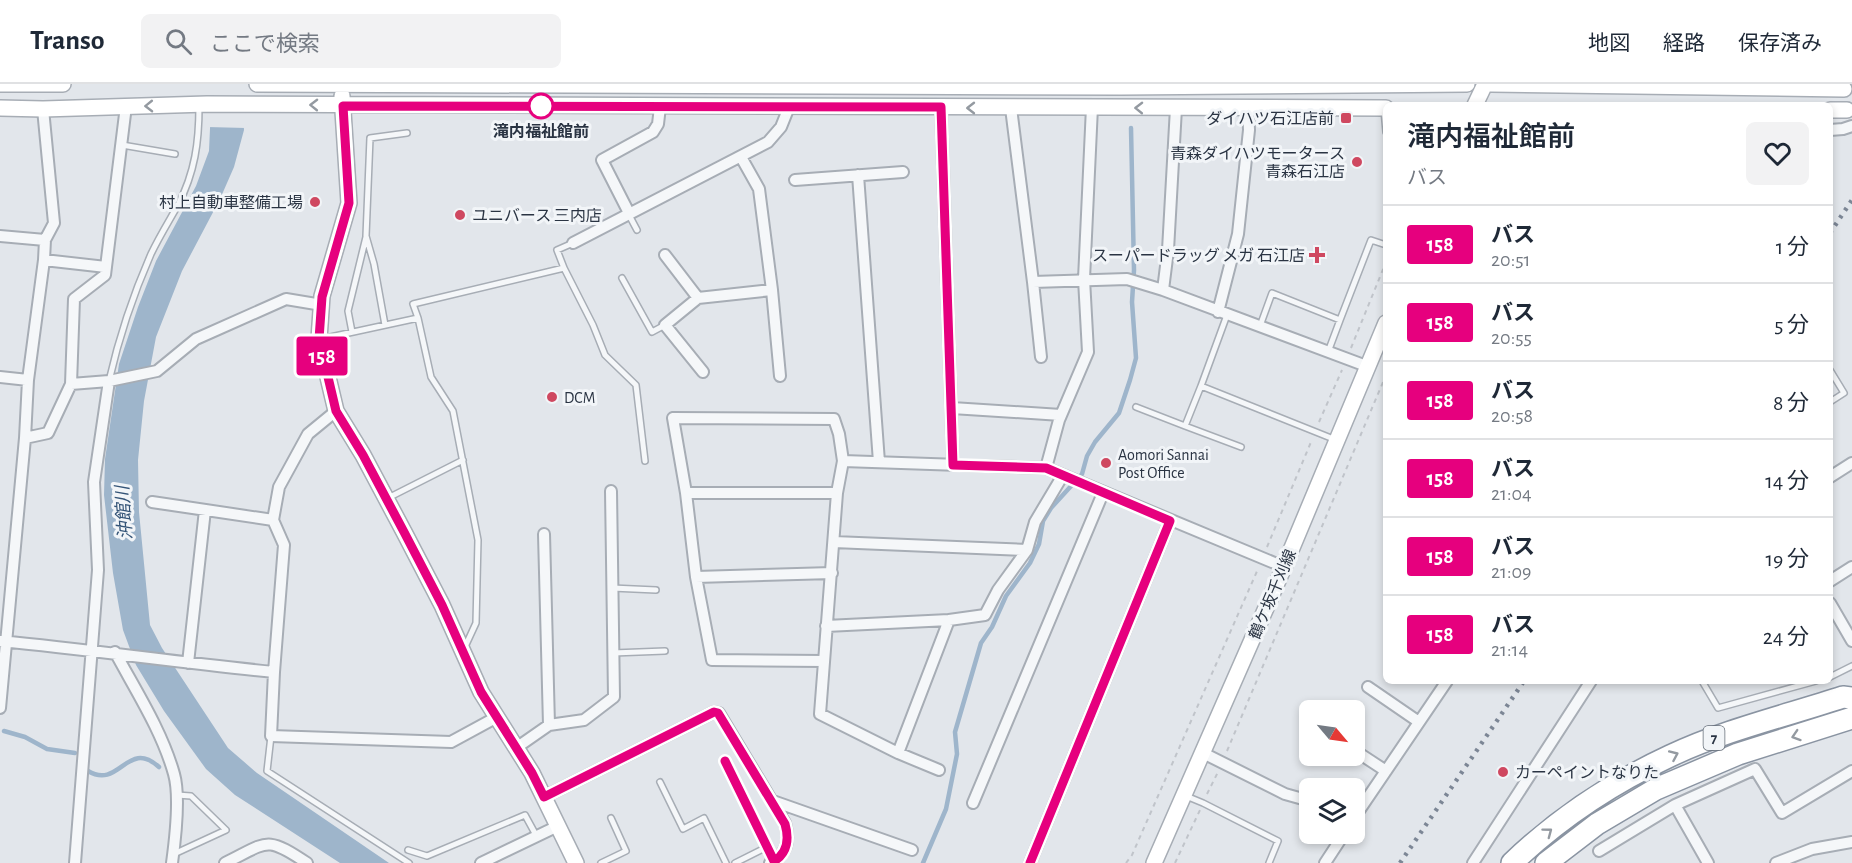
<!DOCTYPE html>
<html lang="ja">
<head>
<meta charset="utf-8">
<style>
  :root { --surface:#fff; --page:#f2f2f3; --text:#1f2937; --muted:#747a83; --line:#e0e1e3 }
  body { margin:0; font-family:"Alegreya Sans","Noto Sans JP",sans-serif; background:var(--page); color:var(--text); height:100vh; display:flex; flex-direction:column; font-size:22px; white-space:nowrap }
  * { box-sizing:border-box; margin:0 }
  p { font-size:20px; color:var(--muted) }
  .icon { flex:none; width:33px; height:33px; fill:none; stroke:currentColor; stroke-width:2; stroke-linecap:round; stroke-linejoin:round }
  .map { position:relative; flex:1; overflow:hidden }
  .drawer { position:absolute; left:1383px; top:18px; width:450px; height:582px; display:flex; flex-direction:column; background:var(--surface); border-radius:9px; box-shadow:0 3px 9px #0003 }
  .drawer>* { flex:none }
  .badge { padding:0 12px; border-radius:4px; font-size:21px; line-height:39px }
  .needle { width:39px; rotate:119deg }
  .fabs { position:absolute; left:1299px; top:616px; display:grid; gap:12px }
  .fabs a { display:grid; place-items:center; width:66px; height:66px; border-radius:9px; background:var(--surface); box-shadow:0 3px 9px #0003; font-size:30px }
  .map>.badge { position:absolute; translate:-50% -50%; box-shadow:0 0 0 3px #fff }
  .round { display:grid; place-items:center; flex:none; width:63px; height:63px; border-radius:9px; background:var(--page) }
  .head { display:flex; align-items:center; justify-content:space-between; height:102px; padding:0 24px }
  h1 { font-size:28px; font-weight:600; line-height:45px }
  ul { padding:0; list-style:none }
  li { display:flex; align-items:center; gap:18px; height:78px; padding:0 24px; border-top:2px solid var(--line) }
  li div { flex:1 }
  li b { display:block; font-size:22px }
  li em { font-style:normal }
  li .badge { min-width:66px; font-weight:700; text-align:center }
  header { display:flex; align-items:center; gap:36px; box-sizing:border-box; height:84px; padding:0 30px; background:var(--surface); border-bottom:2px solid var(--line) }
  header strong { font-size:28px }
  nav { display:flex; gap:33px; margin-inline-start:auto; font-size:21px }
  .search { width:420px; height:54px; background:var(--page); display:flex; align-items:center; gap:15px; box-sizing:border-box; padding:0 21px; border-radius:9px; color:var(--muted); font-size:22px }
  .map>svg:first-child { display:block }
  .water { fill:#9eb5cb }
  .pier { fill:#e2e6eb }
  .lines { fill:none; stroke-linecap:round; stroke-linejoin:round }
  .stream { stroke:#9eb5cb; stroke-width:4.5 }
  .lane-casing { stroke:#a7adb5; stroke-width:8 }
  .street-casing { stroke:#a7adb5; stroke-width:14 }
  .secondary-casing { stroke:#a7adb5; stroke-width:18 }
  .highway-casing { stroke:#8a94a2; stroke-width:24 }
  .path { stroke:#c0c4ca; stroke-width:2; stroke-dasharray:4.5 4.5; stroke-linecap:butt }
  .lane { stroke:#f5f7f9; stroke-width:5 }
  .street { stroke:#f5f7f9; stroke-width:10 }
  .secondary { stroke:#fff; stroke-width:15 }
  .highway { stroke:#fff; stroke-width:21 }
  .rail { stroke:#7c8695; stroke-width:4.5; stroke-dasharray:3 6; stroke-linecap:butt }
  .oneway { stroke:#949aa1 }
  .line-casing { stroke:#fff; stroke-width:14 }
  .line { stroke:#e6007e; stroke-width:9 }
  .stop-dot { fill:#fff; stroke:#e6007e; stroke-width:3 }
  .poi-dot { fill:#cf4860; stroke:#f2f5f8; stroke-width:2 }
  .labels { text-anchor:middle; stroke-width:6; stroke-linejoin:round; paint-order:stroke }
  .shield { fill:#f2f5f8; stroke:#666e79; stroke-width:1.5 }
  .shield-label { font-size:15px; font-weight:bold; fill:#2a3443 }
  .poi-label { font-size:16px; fill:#2a3443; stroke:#f2f5f8; text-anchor:end }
  .stop-label { font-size:16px; font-weight:bold; fill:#2a3443; stroke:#f2f5f8 }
  .street-label { font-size:16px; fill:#2a3443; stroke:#f2f5f8 }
  .water-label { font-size:18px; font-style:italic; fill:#345477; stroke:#f2f5f8 }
</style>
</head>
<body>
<header>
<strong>Transo</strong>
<div class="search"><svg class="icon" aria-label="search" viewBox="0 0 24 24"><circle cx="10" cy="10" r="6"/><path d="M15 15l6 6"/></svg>ここで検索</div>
<nav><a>地図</a><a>経路</a><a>保存済み</a></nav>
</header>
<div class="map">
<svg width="1852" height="779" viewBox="0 0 1852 779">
  <rect width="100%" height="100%" fill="#e2e6eb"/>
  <path class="water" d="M 212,0 L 241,0 L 244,46 L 234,83 L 220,115 L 182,187 L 156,253 L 144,317 L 138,376 L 139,428 L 150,541 L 162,564 L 228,664 L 257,689 L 389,779 L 340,779 L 235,711 L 206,685 L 164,627 L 136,581 L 123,546 L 113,489 L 104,411 L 105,375 L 119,280 L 138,223 L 156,177 L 196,102 L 209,67 Z"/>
  <path class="pier" d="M 209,0 L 244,0 L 246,44 L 207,43 Z"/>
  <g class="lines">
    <path class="stream" d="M 4,647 L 25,653 L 47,665 L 75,669
      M 88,687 C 120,706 127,654 159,683
      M 923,779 L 946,725 L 957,670 L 955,648 L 981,559 L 992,543 L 1006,512 L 1030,479 L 1039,460 L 1043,437 L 1051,424 L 1082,390 L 1087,372 L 1095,358 L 1119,329 L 1130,296 L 1136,274 L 1132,218 L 1134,186 L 1131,44"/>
    <g class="lane-casing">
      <path id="lane" d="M 1384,26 L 1386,48
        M 122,61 L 175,70
        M 629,131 L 637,146
        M 564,184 L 557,166 L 573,159
        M 622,194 L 652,248 L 665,241
        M 1227,231 L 1201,302 L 1336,356
        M 418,234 L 431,293 L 453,327 L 478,456 L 476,539 L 464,565
        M 385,241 L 374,180 L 366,152 L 370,54 L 407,49
        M 1260,242 L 1272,209 L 1340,236 L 1371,156 L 1386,161
        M 352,248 L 348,227 L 366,153
        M 321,255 L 418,234 L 413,220 L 564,184 L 593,241 L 605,271 L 636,301 L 645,377
        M 1328,268 L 1340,236
        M 1830,286 L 1844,309 L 1830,318
        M 109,297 C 119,253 133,211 151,170 C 159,153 169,137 178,121 C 195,88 199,58 199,22
        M 1136,323 L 1185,342 L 1201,302
        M 1185,342 L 1241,363
        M 388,414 L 463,376
        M 612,504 L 656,506
        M 613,569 L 665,567
        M 1830,593 L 1852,582
        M 1702,597 L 1718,624 L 1816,597
        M 271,652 L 267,687 L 409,779
        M 725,677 L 774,777
        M 660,698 L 683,745 L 704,734 L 726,779
        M 1186,712 L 1203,719 L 1278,757 L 1269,779
        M 408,766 L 427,772 L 525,731 L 537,753
        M 174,770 L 226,746 L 191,712 L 177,711
        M 601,779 L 626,767 L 611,734
        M 735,779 L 767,763"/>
    </g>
    <g class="street-casing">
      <path id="street" d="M 941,23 L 953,381
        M 1011,24 L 1033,198 L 1127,195 L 1163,206 L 1369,283
        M 1830,46 L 1843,45 L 1852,42
        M 741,73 L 759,105 L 772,206 L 780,292
        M 858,91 L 879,378
        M 795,96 L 903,88
        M 629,129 L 602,76 L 653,48 L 658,40 L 660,23
        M 0,152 L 45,156
        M 573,159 L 768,58 L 781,43 L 789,23
        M 665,171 L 698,214 L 772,206
        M 44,176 L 106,183 L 126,22
        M 1033,198 L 1041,273
        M 1163,206 L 1168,166 L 1176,24
        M 698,214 L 665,241 L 703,288
        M 1218,228 L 1238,150 L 1249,46 L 1248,23
        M 0,293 L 28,296
        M 71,300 L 74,215 L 105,191 L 106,183
        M 952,324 L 1061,331
        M 25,354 L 48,349 L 71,300 L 109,297 L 157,287 L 196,255 L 286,215 L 322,221
        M 1046,384 L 1059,336 L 1088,268 L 1084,195 L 1092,23
        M 1830,393 L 1852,379
        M 686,409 L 696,493
        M 837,409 L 686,409 L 673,334 L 834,335 L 839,350 L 843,377
        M 152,418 L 273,436
        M 834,458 L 1027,466 L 1035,438 L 1063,391
        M 1830,497 L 1852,483
        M 1830,519 L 1852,557
        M 826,542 L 949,536
        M 0,557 C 92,566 183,579 274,588 L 284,461 L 273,436 L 279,403 L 308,350 L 336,327
        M 115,568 C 136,607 162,647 174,690 C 180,711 175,757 172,779
        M 824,577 L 712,576 L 696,493 L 832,489
        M 188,579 L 205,426
        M 274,588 L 271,652 L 451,658 L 497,633
        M 1368,603 L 1419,638
        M 0,624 L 25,354 L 28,296 L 44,176 L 45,156 L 54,139 L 43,25
        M 549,641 L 584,636 L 614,613 L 611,407
        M 516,664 L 549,641 L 544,450
        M 1354,666 L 1386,687
        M 898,669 L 820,630 L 837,409 L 843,377 L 1046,384 L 1284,483
        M 1203,669 L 1285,710 L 1310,717
        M 939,686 L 898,669 L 949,536 L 985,531 L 998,506 L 1027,466
        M 544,713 L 714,628 L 719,629 L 785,739 C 790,758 787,770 770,779
        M 773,717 L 912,766
        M 973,719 L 1103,409
        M 1675,721 L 1708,779
        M 1354,734 L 1447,597
        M 1599,767 L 1675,721 L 1755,685 L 1782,729 L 1852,687
        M 75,779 L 98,486 L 94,398 L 109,297
        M 225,779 C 268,758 265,751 307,779
        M 481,779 L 558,742
        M 1030,779 L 1170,437
        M 1325,779 L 1344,750
        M 1473,779 L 1591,597
        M 1776,779 L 1812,765 L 1852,758"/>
    </g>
    <g class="secondary-casing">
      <path id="secondary" d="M 0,0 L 63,0
        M 257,0 L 1121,3 L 1467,0
        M 1491,0 L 1844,5
        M 342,12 L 349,119 L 322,212 L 319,255 L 336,327 L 363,371 L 404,448 L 442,521 L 481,608 L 532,689 L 576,779
        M 1475,21 L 1485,0
        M 0,24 L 43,25 L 207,20 L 1386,24
        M 1830,26 L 1847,26
        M 1154,779 L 1284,483 L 1386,239"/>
    </g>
    <g class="highway-casing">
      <path id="highway" d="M 1512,779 C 1558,735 1612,699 1670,672 C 1725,646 1785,632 1843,613 L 1852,614
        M 1546,779 L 1597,740 L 1656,705 L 1738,670 L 1852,634"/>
    </g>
    <path class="path" d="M 1351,264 L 1386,178
      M 1319,338 L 1342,286
      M 1267,463 L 1311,358
      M 1227,667 L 1386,291
      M 1207,710 L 1218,688
      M 1126,779 L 1132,771 L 1258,485
      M 1175,779 L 1200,726"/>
    <use href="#lane" class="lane"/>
    <use href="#street" class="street"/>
    <use href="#secondary" class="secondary"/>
    <use href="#highway" class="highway"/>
    <path class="rail" d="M 1830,149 L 1852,116
      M 1400,779 L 1524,597"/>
  </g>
  <defs><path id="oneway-chevron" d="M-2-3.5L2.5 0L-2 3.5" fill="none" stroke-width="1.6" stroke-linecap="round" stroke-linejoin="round" transform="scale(1.5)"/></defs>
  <g class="oneway">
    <use href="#oneway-chevron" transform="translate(314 21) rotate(-179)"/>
    <use href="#oneway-chevron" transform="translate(149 22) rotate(179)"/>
    <use href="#oneway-chevron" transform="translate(971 24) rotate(-180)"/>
    <use href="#oneway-chevron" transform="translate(1139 24) rotate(-179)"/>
    <use href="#oneway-chevron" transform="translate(1796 652) rotate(162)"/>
    <use href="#oneway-chevron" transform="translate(1674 671) rotate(-24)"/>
    <use href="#oneway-chevron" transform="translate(1548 748) rotate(-37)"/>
  </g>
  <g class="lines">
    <g class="line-casing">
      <path id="line" d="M 725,677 L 774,777 C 788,769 789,754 785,740 L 718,629 L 714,628 L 544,713 L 532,689 L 481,608 L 442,521 L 404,448 L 363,371 L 336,327 L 319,255 L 322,213 L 349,119 L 343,22 L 941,23 L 953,381 L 1046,384 L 1170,437 L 1030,779"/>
    </g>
    <use href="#line" class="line"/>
  </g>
  <circle class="stop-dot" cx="541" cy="22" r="12"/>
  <g class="poi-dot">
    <rect x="1340" y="28" width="12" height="12" rx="3"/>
    <circle cx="1357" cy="78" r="6"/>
    <circle cx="315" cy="118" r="6"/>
    <circle cx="460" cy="131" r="6"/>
    <path d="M1314 162h6v6h6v6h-6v6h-6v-6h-6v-6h6z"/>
    <circle cx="552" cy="313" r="6"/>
    <circle cx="1106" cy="379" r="6"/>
    <circle cx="1503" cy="688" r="6"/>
  </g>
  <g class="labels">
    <rect class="shield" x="1703.5" y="642" width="21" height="24" rx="4.5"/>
    <g class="shield-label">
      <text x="1714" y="659">7</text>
    </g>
    <g class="poi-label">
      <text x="1334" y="40">ダイハツ石江店前</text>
      <text x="1345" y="75">青森ダイハツモータース<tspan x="1345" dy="18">青森石江店</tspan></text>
      <text x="303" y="124">村上自動車整備工場</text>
      <text x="472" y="137" text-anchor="start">ユニバース 三内店</text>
      <text x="1305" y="177">スーパードラッグ メガ 石江店</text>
      <text x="564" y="319" text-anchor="start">DCM</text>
      <text x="1118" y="376" text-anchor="start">Aomori Sannai<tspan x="1118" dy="18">Post Office</tspan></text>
      <text x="1515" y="694" text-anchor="start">カーペイントなりた</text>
    </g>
    <g class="stop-label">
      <text x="541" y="53">滝内福祉館前</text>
    </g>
    <g class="street-label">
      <text transform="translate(1272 510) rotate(-67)" y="6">鶴ケ坂千刈線</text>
    </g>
    <g class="water-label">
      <text transform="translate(124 429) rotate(-94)" y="6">沖館川</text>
    </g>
  </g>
</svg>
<div class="fabs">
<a><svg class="needle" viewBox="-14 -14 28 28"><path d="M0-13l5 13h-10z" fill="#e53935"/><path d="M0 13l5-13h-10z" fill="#747a83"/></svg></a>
<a><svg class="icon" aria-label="layers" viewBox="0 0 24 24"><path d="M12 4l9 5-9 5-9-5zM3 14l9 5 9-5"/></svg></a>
</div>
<b class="badge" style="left:322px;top:272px;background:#e6007e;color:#fff">158</b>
<section class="drawer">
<div class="head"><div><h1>滝内福祉館前</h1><p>バス</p></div><a class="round"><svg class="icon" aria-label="heart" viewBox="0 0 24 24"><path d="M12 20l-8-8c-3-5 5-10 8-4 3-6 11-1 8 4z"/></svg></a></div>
<ul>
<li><span class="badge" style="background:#e6007e;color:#fff">158</span><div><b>バス</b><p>20:51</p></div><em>1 分</em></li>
<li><span class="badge" style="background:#e6007e;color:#fff">158</span><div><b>バス</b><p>20:55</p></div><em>5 分</em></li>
<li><span class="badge" style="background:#e6007e;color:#fff">158</span><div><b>バス</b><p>20:58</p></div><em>8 分</em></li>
<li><span class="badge" style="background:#e6007e;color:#fff">158</span><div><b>バス</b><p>21:04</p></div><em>14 分</em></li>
<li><span class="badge" style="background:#e6007e;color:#fff">158</span><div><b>バス</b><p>21:09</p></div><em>19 分</em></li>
<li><span class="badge" style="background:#e6007e;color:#fff">158</span><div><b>バス</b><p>21:14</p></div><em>24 分</em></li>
</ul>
</section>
</div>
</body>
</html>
